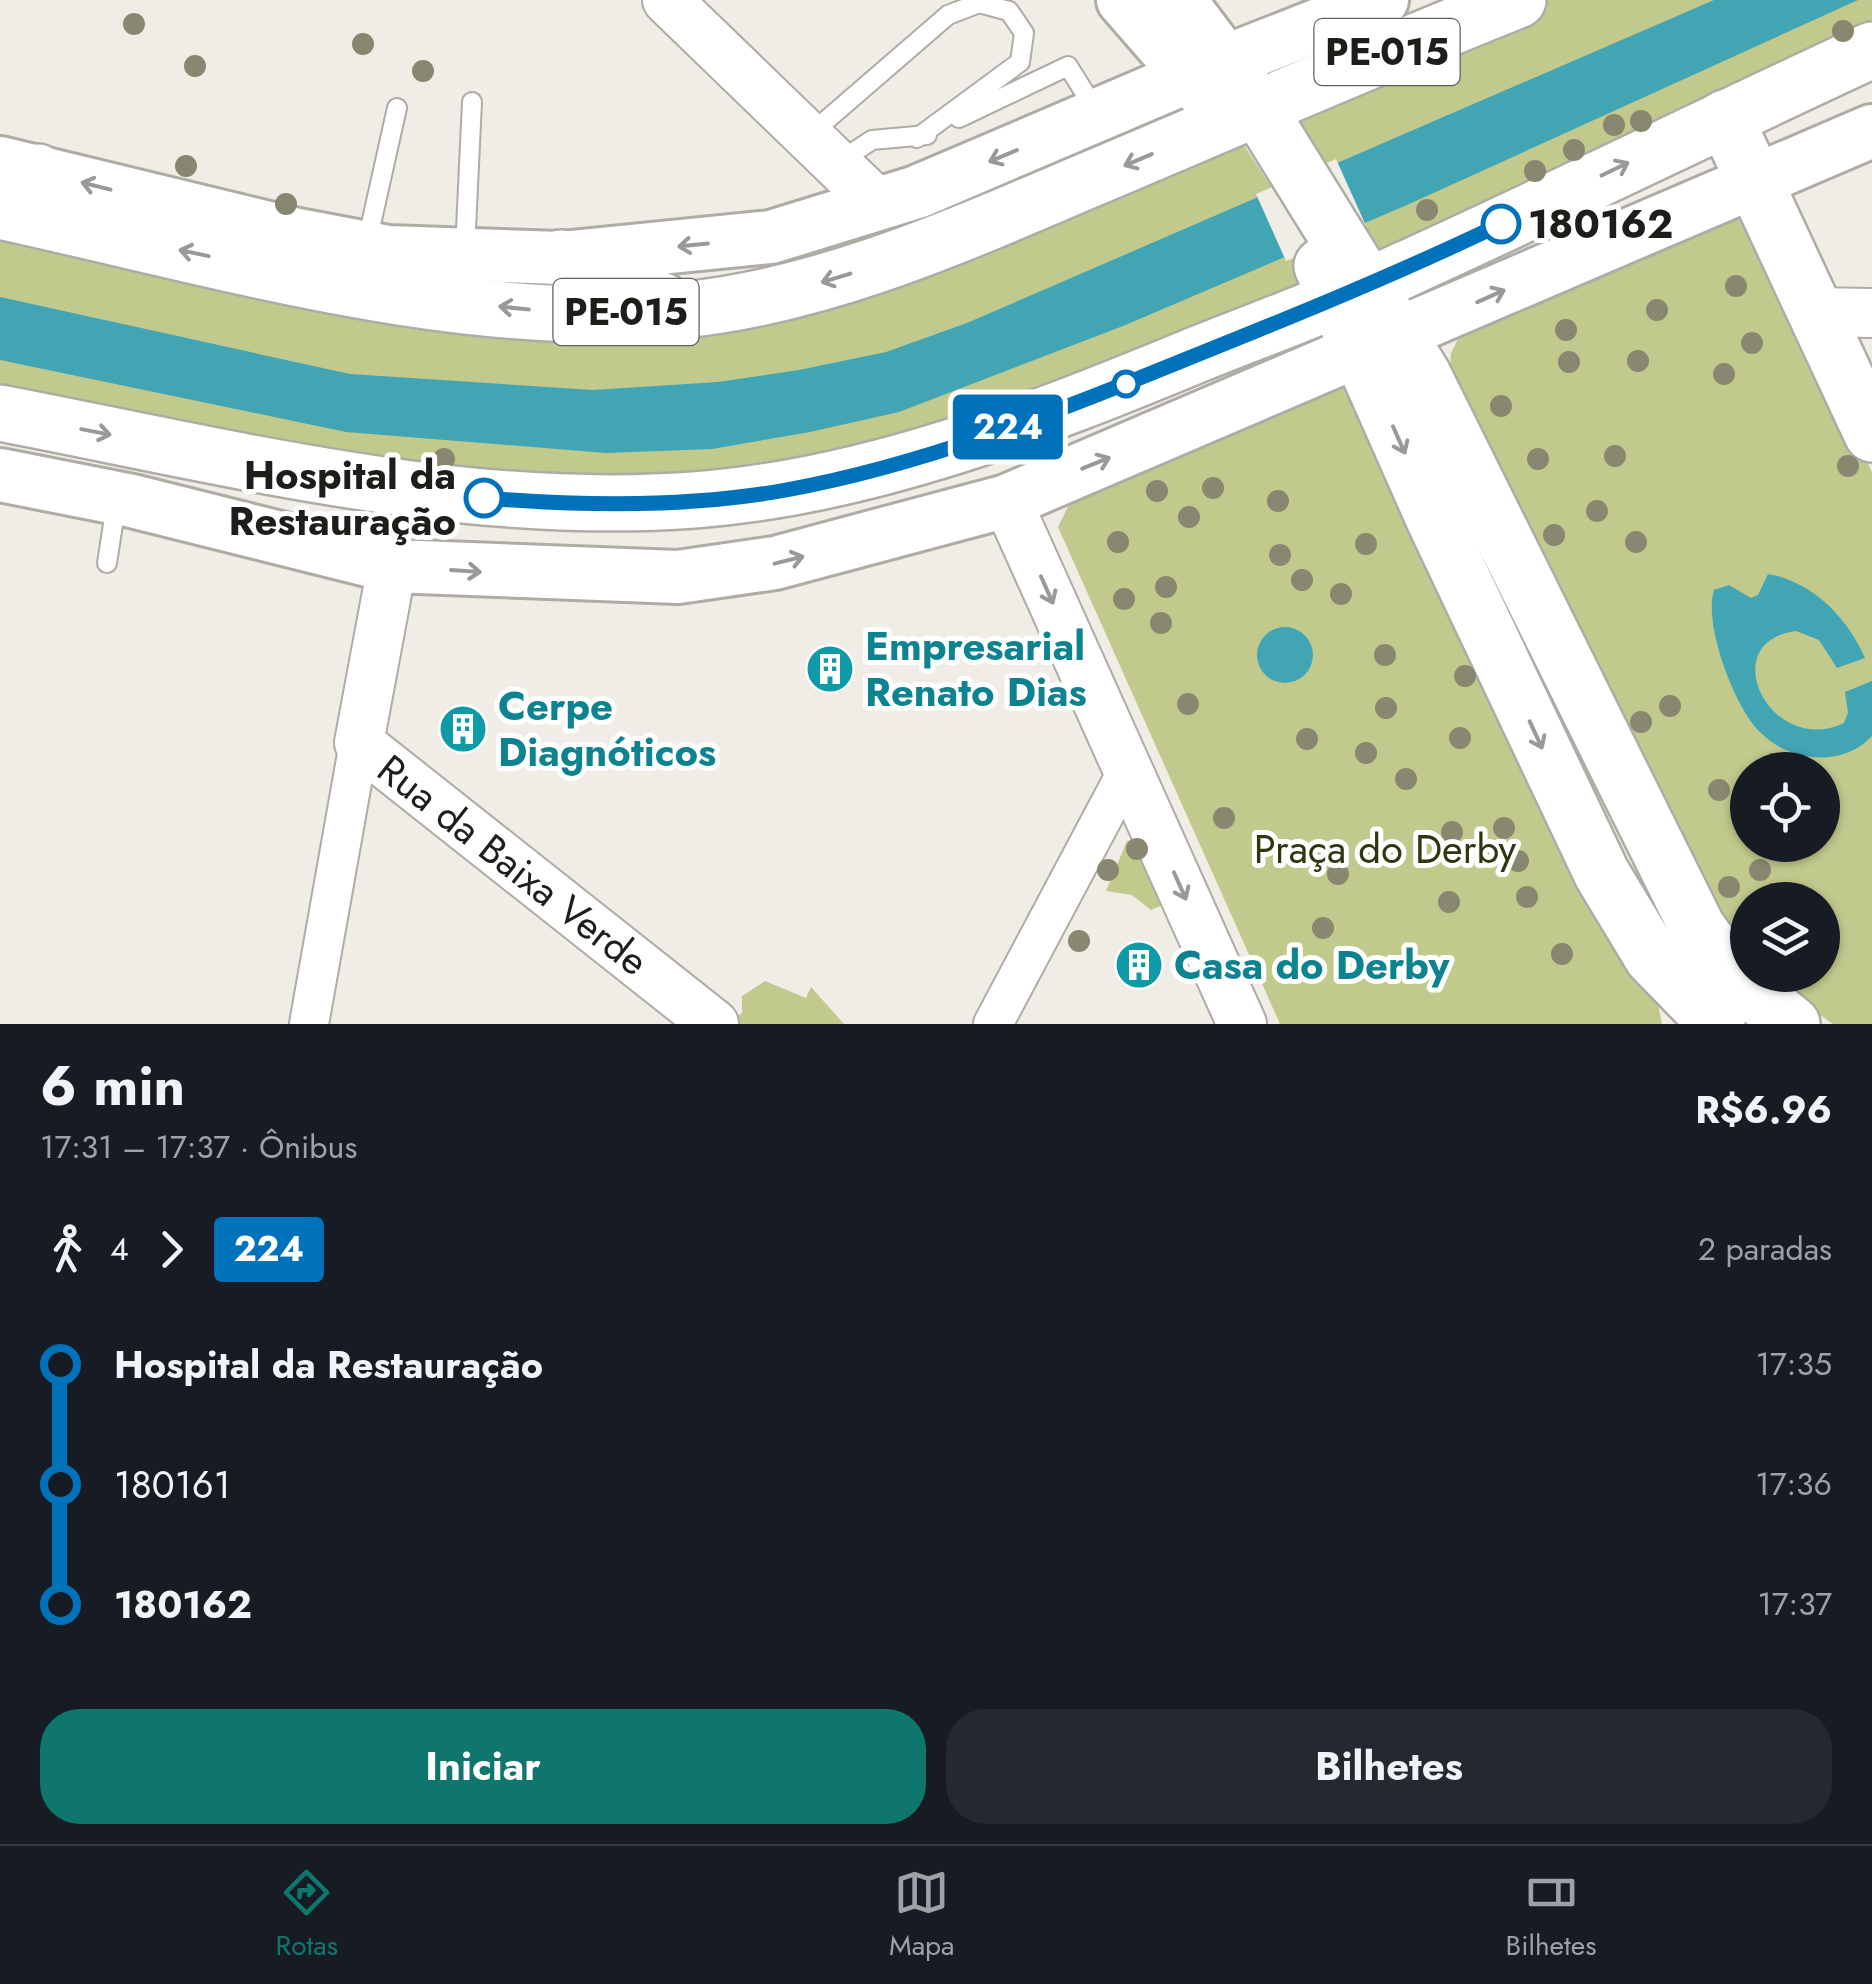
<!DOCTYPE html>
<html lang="pt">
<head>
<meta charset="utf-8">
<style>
  :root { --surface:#171b24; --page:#242831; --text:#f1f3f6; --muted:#9ea1a6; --line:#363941; --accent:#0f766e }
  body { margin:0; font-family:Jost,sans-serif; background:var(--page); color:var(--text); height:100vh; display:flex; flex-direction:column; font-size:38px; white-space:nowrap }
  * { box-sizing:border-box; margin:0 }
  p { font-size:32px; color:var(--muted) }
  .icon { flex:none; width:55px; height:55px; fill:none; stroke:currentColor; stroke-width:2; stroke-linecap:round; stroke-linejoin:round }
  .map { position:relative; height:1024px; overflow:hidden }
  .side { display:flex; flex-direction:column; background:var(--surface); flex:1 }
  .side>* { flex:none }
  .badge { padding:0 20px; border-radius:8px; font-size:35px; line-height:65px }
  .buttons { position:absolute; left:1730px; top:752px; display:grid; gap:20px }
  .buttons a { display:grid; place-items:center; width:110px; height:110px; border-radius:50%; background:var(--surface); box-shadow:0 2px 8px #0004; font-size:50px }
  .map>.badge { position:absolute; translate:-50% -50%; box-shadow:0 0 0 5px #fff }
  .legs { display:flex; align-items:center; gap:15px; height:110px; padding:0 40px; font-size:32px }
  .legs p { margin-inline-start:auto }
  .summary { display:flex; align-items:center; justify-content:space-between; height:170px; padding:0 40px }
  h1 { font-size:55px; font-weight:700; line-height:75px }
  .action { display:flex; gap:20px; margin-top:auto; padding:20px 40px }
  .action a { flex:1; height:115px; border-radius:40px; background:var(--accent); color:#fff; font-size:40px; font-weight:700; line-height:115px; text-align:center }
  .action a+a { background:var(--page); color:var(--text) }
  ul { padding:0 40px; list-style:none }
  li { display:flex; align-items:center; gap:35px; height:120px; font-size:38px }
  li i { display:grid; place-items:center; width:15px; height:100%; margin:0 12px; background:currentColor }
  li i::after { content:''; width:25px; height:25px; margin:-12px; border:8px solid; border-radius:50%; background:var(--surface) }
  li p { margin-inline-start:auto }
  li:first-child i { background:linear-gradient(#0000 50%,currentColor 0) }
  li:last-child i { background:linear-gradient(currentColor 50%,#0000 0) }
  .dock { display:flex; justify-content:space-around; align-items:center; height:140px; border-top:2px solid var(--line); background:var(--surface); font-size:28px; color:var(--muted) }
  .dock a { display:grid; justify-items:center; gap:5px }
  .dock .current { color:var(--accent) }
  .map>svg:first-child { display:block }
  .green { fill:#c1c98d; fill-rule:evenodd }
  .water { fill:#41a5b4 }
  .pier { fill:#efede5 }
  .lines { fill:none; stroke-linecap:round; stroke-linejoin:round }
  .service-casing { stroke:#aeaca5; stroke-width:22 }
  .minor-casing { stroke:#aeaca5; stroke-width:42 }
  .tertiary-casing { stroke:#aeaca5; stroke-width:52 }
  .secondary-casing { stroke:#aeaca5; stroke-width:58 }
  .primary-casing { stroke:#aeaca5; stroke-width:60 }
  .trunk-casing { stroke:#aeaca5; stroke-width:60 }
  .service { stroke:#fff; stroke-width:18 }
  .minor { stroke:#fff; stroke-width:38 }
  .tertiary { stroke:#fff; stroke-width:48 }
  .secondary { stroke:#fff; stroke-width:52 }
  .primary { stroke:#fff; stroke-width:55 }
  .trunk { stroke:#fff; stroke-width:55 }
  .tree { fill:#87886f }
  .oneway { stroke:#9a9998 }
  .line-1-casing { stroke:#fff; stroke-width:22 }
  .line-1 { stroke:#0072bc; stroke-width:15 }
  .stop-1-dot { fill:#fff; stroke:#0072bc; stroke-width:5 }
  .labels { text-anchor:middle; stroke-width:10; stroke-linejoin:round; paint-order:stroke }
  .shield { fill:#fff; stroke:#62615f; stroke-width:2.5 }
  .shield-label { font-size:38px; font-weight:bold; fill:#1e1d1a }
  .stop-label { font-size:40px; font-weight:bold; fill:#1e1d1a; stroke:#fff; text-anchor:start }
  .culture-label { font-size:40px; font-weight:bold; fill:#0d838f; stroke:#fff; text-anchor:start }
  .park-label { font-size:40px; fill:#32350e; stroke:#fff }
  .street-label { font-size:40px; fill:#1e1d1a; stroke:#fff }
</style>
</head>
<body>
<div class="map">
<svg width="1872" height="1024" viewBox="0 0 1872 1024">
  <rect width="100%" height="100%" fill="#efede5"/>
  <path class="green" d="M 1518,0 L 1872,0 L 1872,50 L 1369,285 L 1257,107 Z
    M 1228,121 L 1319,259 L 1339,297 L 692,500 L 0,412 L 0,211 L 388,295 L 704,307 Z
    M 1729,217 L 1744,221 L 1762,237 L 1872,472 L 1872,1024 L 1833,1024 L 1763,975 L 1822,975 L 1822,900 L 1748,900 L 1748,961 L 1734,947 L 1450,368 L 1451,353 L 1462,331 ZM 1748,770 L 1822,770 L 1822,845 L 1748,845 Z
    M 1342,384 L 1350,385 L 1657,999 L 1662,1024 L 1280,1024 L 1058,527 L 1071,500 Z
    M 1134,839 L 1167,903 L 1151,910 L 1132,895 L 1106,891 L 1127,841 Z
    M 765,981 L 806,998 L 811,987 L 844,1024 L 727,1024 L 742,1013 L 742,996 Z"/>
  <path class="water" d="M 1714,0 L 1858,0 L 1407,205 L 1123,326 L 899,412 L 810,432 L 712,449 L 606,453 L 346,432 L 0,360 L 0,297 L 350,374 L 593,390 L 718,382 L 799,370 L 886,352 L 967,323 Z
    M 1768,574 C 1814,582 1848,619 1865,658 L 1837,668 L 1819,640 L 1796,631 C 1713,642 1771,758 1844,723 L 1848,713 L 1845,692 L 1872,681 L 1872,736 C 1844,767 1791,763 1761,733 C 1735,709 1703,624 1714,590 L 1729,585 L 1751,598 L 1758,595 Z
    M1257 655a28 28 0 1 1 56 0a28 28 0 1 1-56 0Z"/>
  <path class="pier" d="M 1336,159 L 1367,228 L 1286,261 L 1256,194 Z"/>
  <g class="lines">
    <g class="service-casing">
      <path id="service" d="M 959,118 L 1068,66 L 1096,111
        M 808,136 L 948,15 L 979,3 L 1009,11 L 1024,33 L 1020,62 L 917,138
        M 837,163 L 872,140 L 927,135
        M 367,242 L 397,108
        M 465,250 L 472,102
        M 107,563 L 116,505"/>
    </g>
    <g class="minor-casing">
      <path id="minor" d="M 309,1024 L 359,743
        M 993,1024 L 1128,770"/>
    </g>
    <g class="tertiary-casing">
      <path id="tertiary" d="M 667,0 L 877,203
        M 1814,312 L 1872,313
        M 1007,501 L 1242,1024
        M 392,566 L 359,743 L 714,1024"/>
    </g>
    <g class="secondary-casing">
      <path id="secondary" d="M 1123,0 L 1211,101
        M 1179,0 L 1246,89
        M 0,163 L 293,234 L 388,252 L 561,258 L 771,237 L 917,192 L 1189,76 L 1382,0
        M 0,475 L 132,501 L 392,566 L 678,577 L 775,563 L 1007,501 L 1872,131"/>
    </g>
    <g class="primary-casing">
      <path id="primary" d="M 1257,107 L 1423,375 L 1697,927 L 1733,977 L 1792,1024
        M 1725,118 L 1872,434
        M 1322,266 L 1434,519 L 1602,874 L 1652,957 L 1717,1024"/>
    </g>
    <g class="trunk-casing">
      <path id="trunk" d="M 0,179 L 38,172
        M 0,211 C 215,258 463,333 684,310 C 825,295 955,237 1084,182 C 1229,121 1372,58 1518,0
        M 561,258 L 663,301
        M 0,413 C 229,457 460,517 694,500 C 868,487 1036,421 1196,355 C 1266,327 1338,301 1406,269 C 1562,198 1716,122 1872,50"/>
    </g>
    <use href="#service" class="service"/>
    <use href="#minor" class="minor"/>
    <use href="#tertiary" class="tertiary"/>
    <use href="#secondary" class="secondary"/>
    <use href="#primary" class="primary"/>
    <use href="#trunk" class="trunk"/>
  </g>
  <g class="tree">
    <circle cx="134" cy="24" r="11"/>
    <circle cx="1843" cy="31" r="11"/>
    <circle cx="363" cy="44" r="11"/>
    <circle cx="195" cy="66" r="11"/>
    <circle cx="423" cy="71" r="11"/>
    <circle cx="1641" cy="121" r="11"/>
    <circle cx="1614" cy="125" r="11"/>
    <circle cx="1574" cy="150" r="11"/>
    <circle cx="186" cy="166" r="11"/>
    <circle cx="1535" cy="171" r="11"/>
    <circle cx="286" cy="204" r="11"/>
    <circle cx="1427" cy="210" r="11"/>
    <circle cx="1736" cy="286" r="11"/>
    <circle cx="1657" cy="310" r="11"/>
    <circle cx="1566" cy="330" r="11"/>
    <circle cx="1752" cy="343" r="11"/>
    <circle cx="1638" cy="361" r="11"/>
    <circle cx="1569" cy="362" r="11"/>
    <circle cx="1724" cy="374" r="11"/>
    <circle cx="1501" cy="406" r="11"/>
    <circle cx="1615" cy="456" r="11"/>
    <circle cx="444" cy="459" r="11"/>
    <circle cx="1538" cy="459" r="11"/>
    <circle cx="1848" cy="466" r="11"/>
    <circle cx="1213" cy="488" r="11"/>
    <circle cx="1157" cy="491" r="11"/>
    <circle cx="1278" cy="501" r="11"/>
    <circle cx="1597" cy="511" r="11"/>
    <circle cx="1189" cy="517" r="11"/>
    <circle cx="1554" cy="535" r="11"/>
    <circle cx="1118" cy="542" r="11"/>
    <circle cx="1636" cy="542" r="11"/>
    <circle cx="1366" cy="544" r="11"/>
    <circle cx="1280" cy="555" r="11"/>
    <circle cx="1302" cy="580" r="11"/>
    <circle cx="1166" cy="587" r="11"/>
    <circle cx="1341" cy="594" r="11"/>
    <circle cx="1124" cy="599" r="11"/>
    <circle cx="1161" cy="623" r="11"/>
    <circle cx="1385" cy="655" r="11"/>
    <circle cx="1465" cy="676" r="11"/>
    <circle cx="1188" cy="704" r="11"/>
    <circle cx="1670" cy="706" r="11"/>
    <circle cx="1386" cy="708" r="11"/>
    <circle cx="1641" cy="722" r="11"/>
    <circle cx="1460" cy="738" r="11"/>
    <circle cx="1307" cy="739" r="11"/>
    <circle cx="1366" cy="753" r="11"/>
    <circle cx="1406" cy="779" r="11"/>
    <circle cx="1719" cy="790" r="11"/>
    <circle cx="1224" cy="818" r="11"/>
    <circle cx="1504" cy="828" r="11"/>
    <circle cx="1452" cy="832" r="11"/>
    <circle cx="1137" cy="849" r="11"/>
    <circle cx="1518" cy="861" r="11"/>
    <circle cx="1108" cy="870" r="11"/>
    <circle cx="1760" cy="870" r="11"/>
    <circle cx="1338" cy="874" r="11"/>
    <circle cx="1729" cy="887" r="11"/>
    <circle cx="1527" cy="897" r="11"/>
    <circle cx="1449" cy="902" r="11"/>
    <circle cx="1323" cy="928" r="11"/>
    <circle cx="1079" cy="941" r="11"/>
    <circle cx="1562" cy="954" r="11"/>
  </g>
  <defs><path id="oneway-shaft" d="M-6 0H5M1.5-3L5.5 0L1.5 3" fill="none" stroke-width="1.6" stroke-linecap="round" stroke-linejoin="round" transform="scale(2.5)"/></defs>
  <g class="oneway">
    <use href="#oneway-shaft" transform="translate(1003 156) rotate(157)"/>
    <use href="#oneway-shaft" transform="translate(1138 160) rotate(157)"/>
    <use href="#oneway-shaft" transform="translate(1615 169) rotate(-26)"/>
    <use href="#oneway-shaft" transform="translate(96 186) rotate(-166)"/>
    <use href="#oneway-shaft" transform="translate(693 245) rotate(174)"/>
    <use href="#oneway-shaft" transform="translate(194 253) rotate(-168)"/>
    <use href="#oneway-shaft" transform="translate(836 278) rotate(163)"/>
    <use href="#oneway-shaft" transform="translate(1491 296) rotate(-24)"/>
    <use href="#oneway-shaft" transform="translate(514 308) rotate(-174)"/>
    <use href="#oneway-shaft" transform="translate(96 432) rotate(11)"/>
    <use href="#oneway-shaft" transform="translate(1399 440) rotate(66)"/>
    <use href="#oneway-shaft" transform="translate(1096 463) rotate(-22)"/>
    <use href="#oneway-shaft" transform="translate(789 560) rotate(-14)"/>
    <use href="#oneway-shaft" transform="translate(466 571) rotate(4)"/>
    <use href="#oneway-shaft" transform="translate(1047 590) rotate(66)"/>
    <use href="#oneway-shaft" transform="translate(1536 735) rotate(65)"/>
    <use href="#oneway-shaft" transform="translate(1180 886) rotate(66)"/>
  </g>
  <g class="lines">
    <g class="line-1-casing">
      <path id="line-1" d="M 484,498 C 583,506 689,508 786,490 C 924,465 1059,411 1189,358 C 1294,316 1399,273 1501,224"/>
    </g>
    <use href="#line-1" class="line-1"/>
  </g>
  <defs>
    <g id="building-disc" transform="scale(2.5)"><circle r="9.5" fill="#0f9aa8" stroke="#fff"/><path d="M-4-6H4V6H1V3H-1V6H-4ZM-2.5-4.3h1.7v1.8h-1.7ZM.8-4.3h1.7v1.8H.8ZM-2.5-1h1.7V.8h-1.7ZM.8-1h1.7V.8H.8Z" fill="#fff"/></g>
  </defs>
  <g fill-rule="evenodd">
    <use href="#building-disc" x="830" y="669"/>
    <use href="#building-disc" x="463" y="729"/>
    <use href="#building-disc" x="1139" y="965"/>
  </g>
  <g class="stop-1-dot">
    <circle cx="1501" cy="224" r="18"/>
    <circle cx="1126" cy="384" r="12"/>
    <circle cx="484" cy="498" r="18"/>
  </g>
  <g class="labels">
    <g class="shield">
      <rect x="1314.5" y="19" width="145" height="66" rx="8"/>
      <rect x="553.5" y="279" width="145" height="66" rx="8"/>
    </g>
    <g class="shield-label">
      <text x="1387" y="65">PE-015</text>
      <text x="626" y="325">PE-015</text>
    </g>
    <g class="stop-label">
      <text x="1528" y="238">180162</text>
      <text x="456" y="489" text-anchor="end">Hospital da<tspan x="456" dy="46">Restauração</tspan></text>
    </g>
    <g class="culture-label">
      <text x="865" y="660">Empresarial<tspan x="865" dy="46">Renato Dias</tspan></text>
      <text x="498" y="720">Cerpe<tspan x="498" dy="46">Diagnóticos</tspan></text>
      <text x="1174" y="979">Casa do Derby</text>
    </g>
    <g class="park-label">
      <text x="1385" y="863">Praça do Derby</text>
    </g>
    <g class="street-label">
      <text transform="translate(513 865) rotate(38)" y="14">Rua da Baixa Verde</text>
    </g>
  </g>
</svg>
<div class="buttons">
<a><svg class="icon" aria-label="locate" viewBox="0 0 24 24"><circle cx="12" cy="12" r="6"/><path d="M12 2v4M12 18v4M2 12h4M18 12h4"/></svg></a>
<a><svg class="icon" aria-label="layers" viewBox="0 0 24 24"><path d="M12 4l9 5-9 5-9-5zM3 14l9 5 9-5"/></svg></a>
</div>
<b class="badge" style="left:1008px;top:427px;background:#0072bc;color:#fff">224</b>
</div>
<section class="side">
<div class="summary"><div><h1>6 min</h1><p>17:31 – 17:37 · Ônibus</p></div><b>R$6.96</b></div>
<div class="legs"><svg class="icon" aria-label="walk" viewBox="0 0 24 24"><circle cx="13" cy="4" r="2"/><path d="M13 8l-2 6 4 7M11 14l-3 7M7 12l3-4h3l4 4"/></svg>4<svg class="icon" aria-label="forward" viewBox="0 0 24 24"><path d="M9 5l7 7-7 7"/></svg><b class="badge" style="background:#0072bc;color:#fff">224</b><p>2 paradas</p></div>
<ul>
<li><i style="color:#0072bc"></i><b>Hospital da Restauração</b><p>17:35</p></li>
<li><i style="color:#0072bc"></i><span>180161</span><p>17:36</p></li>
<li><i style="color:#0072bc"></i><b>180162</b><p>17:37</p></li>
</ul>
<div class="action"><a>Iniciar</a><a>Bilhetes</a></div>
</section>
<nav class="dock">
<a class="current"><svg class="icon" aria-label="directions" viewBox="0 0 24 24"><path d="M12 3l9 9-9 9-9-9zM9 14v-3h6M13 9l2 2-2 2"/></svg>Rotas</a>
<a><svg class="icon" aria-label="map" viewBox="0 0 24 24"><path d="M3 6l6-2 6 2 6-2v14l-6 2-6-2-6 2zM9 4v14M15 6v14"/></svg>Mapa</a>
<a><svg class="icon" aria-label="tickets" viewBox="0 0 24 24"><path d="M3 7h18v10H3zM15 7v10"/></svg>Bilhetes</a>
</nav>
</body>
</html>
